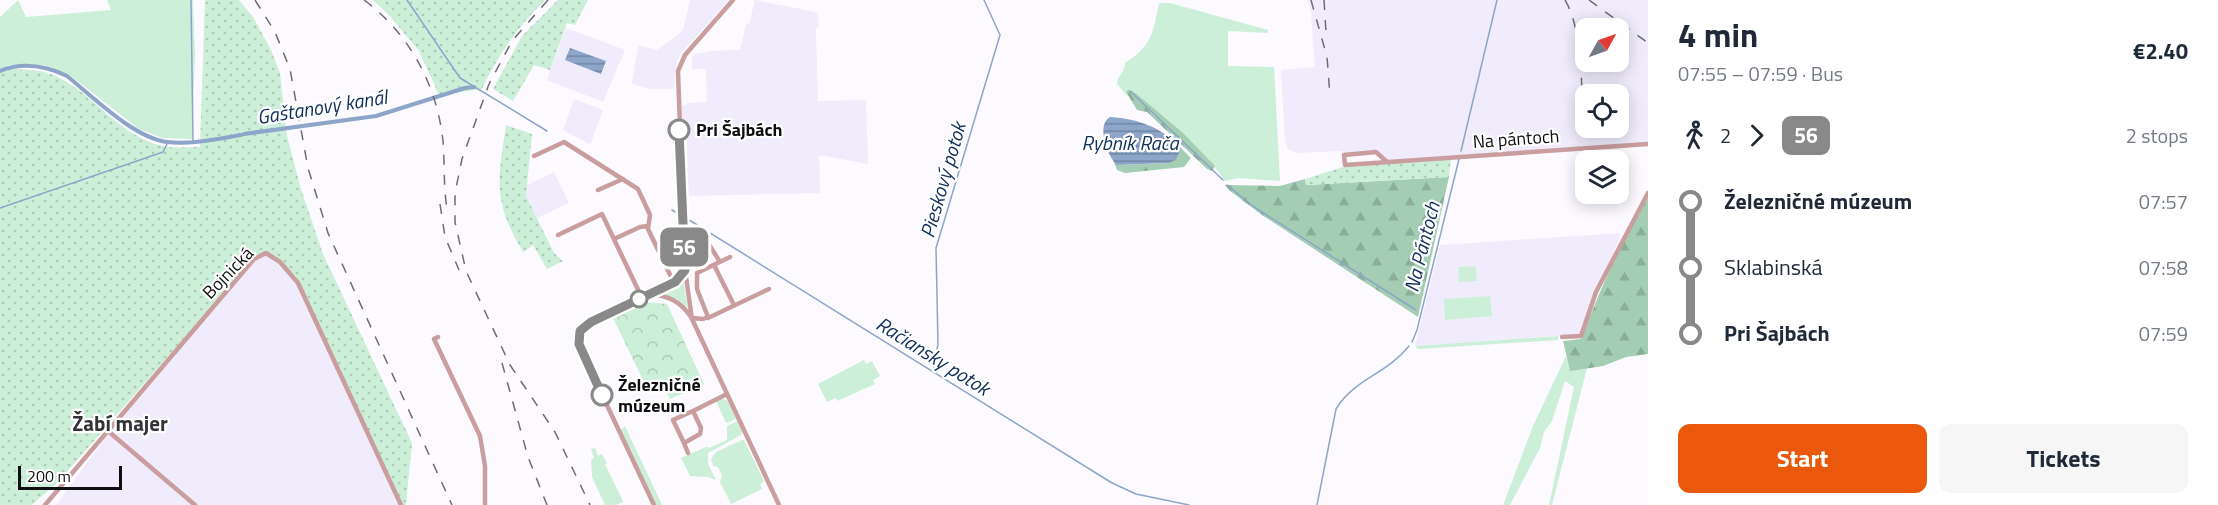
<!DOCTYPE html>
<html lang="en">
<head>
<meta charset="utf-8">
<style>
  :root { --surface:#fff; --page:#f6f6f7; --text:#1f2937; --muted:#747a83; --accent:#ea580c }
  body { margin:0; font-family:"Titillium Web",sans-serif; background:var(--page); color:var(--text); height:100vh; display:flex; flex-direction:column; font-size:22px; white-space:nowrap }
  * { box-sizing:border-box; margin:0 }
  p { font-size:20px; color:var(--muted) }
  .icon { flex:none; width:33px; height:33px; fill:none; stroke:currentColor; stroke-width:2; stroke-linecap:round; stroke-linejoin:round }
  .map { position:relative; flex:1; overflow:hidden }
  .side { display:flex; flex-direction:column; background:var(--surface); width:570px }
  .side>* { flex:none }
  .badge { padding:0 12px; border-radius:9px; font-size:21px; line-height:39px }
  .needle { width:39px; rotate:50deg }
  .buttons { position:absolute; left:1575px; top:18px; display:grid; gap:12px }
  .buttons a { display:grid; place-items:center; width:54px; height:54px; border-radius:12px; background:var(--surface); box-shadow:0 3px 15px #0003; font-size:30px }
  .scale { position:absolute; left:18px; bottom:15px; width:104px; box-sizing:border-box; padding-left:6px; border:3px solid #0f0e11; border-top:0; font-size:16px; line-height:21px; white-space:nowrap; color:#0f0e11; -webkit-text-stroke:4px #fff; paint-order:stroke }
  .map>.badge { position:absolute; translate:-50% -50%; box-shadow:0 0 0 3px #fff }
  .legs { display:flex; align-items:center; gap:9px; height:66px; padding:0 30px; font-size:20px }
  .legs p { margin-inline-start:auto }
  .head { display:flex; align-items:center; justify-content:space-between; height:102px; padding:0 30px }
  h1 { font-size:33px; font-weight:700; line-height:45px }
  .action { display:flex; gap:12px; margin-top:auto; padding:12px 30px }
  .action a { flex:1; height:69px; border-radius:12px; background:var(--accent); color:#fff; font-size:24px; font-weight:700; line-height:69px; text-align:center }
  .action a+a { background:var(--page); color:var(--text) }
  ul { padding:0 30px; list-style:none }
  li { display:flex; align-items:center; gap:21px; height:66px; font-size:22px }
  li i { display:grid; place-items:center; width:9px; height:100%; margin:0 8px; background:currentColor }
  li i::after { content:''; width:15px; height:15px; margin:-8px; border:4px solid; border-radius:50%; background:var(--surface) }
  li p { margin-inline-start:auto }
  li:first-child i { background:linear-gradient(#0000 50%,currentColor 0) }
  li:last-child i { background:linear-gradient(currentColor 50%,#0000 0) }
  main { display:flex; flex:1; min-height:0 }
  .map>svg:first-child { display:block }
  .built { fill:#f0ecfb; fill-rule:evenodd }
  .grass { fill:#cbefd8 }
  .forest { fill:url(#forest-firs) }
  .park { fill:url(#park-crowns) }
  .garden { fill:url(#garden-dots) }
  .water { fill:url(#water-rules) }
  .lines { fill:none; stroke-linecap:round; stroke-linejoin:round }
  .stream { stroke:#8ca5c9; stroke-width:1.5 }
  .canal { stroke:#8ca5c9; stroke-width:4 }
  .minor { stroke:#ca9d9e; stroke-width:4.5 }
  .rail { stroke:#6d6c70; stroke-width:1.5; stroke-dasharray:10 10; stroke-linecap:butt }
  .line-1-casing { stroke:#fff; stroke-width:14 }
  .line-1 { stroke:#898989; stroke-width:9 }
  .stop-1-dot { fill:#fff; stroke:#898989; stroke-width:3 }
  .labels { text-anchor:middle; stroke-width:4.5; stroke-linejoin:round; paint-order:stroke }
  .stop-label { font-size:18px; font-weight:bold; fill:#0f0e11; stroke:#fff; text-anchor:start }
  .street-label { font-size:18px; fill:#0f0e11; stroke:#fff }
  .water-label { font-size:20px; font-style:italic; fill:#0e2f5c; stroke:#fff }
  .quarter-label { font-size:21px; font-weight:bold; fill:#333237; stroke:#fff }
</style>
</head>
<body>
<main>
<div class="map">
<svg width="1648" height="505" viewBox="0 0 1648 505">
  <defs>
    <pattern id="forest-firs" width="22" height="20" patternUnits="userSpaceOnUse" patternTransform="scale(1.5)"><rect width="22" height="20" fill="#a3ceb4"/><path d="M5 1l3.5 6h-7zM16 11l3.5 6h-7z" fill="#8bb09a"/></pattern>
    <pattern id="park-crowns" width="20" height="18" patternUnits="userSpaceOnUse" patternTransform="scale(1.5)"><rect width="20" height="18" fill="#cbefd8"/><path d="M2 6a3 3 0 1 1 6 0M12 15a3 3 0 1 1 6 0" fill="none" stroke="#adccb8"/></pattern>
    <pattern id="garden-dots" width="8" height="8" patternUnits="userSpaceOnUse" patternTransform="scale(1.5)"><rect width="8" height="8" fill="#cbefd8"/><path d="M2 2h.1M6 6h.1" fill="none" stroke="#adccb8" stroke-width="1.8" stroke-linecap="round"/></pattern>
    <pattern id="water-rules" width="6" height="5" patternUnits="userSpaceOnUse" patternTransform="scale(1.5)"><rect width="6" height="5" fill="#8ca5c9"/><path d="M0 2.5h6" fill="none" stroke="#7185a2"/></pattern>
  </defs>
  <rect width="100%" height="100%" fill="#fcfaff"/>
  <path class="built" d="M 690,0 L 729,0 L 680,54 L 676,65 L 674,89 L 650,89 L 632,84 L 638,45 L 657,50 L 677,35 L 683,30 Z
    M 755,0 L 816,12 L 818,16 L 819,27 L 816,28 L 818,101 L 866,100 L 868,164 L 819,155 L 820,193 L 685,196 L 683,151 L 684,141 L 681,107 L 688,103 L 707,102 L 706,69 L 692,69 L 692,58 L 695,54 L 711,51 L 740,50 L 746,24 L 749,24 Z
    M 1308,0 L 1648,0 L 1648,144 L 1386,161 L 1376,152 L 1344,155 L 1341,151 L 1296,153 L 1288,149 L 1285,141 L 1281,70 L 1315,67 L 1311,13 ZM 1586,28 L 1618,28 L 1618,62 L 1586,62 ZM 1586,94 L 1618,94 L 1618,128 L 1586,128 Z
    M 566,28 L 625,50 L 603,102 L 547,80 Z
    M 574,99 L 603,110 L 591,143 L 589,144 L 563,130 Z
    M 554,172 L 569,203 L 537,218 L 526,196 L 527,185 Z
    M 1621,233 L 1582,334 L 1415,346 L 1440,245 Z
    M 269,253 L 281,261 L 295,276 L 336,362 L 400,505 L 56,505 L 118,421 L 256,255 Z"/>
  <path class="grass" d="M 18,0 L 26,17 L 111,10 L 107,0 L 193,0 L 195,55 L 192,139 L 162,138 L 139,129 L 71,76 L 45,65 L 9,65 L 0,69 L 0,17 Z
    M 1159,3 L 1170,3 L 1268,30 L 1268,33 L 1228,31 L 1228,66 L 1274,67 L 1280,181 L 1238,178 L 1225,181 C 1210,158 1191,142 1171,124 C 1154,110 1147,100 1126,92 L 1128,97 L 1117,84 C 1117,76 1125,72 1125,63 C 1152,46 1153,33 1159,3 Z
    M 1476,266 L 1477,281 L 1459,282 L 1458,267 Z
    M 683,279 L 688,310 L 677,299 L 657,293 Z
    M 1490,296 L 1492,316 L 1445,320 L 1444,299 Z
    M 1558,336 L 1558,340 L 1418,349 L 1415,346 Z
    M 1566,356 L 1570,370 L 1587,368 L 1552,505 L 1549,505 L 1574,387 L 1565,381 L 1552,421 L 1544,432 L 1540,448 L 1510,505 L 1503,505 L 1533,426 Z
    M 864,360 L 866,364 L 872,361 L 880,376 L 873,380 L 875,384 L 837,401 L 836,398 L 827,402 L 818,384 Z
    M 721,398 L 728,401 L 736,419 L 727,423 L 725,421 L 716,401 Z
    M 737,421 L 742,431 L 741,435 L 708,453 L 708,464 L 716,480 L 708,477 L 690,476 L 681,458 L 706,447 L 709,448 L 727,440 L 727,426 Z
    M 625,426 L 662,505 L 656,505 L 623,435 L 621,430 Z
    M 742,440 L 744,440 L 764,481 L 760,484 L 762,489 L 731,504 L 720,482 L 722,476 L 718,467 L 713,466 L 711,459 L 716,452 Z
    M 595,448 L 598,456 L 602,454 L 607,463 L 605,464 L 621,497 L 623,502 L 616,505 L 605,505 L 592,477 L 591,460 L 594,458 L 591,449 Z"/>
  <path class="forest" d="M 1128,90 L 1132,91 L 1139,96 L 1183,133 L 1215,166 L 1212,171 L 1207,169 L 1147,112 L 1137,110 L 1126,92 Z
    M 1181,148 L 1191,158 L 1184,167 L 1125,173 L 1117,170 L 1114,162 L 1118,165 L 1168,163 L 1177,156 Z
    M 1449,177 L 1418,317 L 1262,215 L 1230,191 L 1225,185 L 1280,186 L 1305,179 L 1306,185 Z
    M 1648,198 L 1648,354 L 1626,357 L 1603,366 L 1570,371 L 1563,341 L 1581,339 C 1600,291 1620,241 1648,198 Z"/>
  <path class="park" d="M 646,302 L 667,304 L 704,384 L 670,399 L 661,381 L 647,388 L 613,318 Z"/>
  <path class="garden" d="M 205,0 L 239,0 L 253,17 L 271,50 L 280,73 L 287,136 L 301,189 L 323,254 L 412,443 L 406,505 L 400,505 L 336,362 L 295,276 L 281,261 L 269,253 L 256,256 L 58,482 L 32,505 L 0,505 L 0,71 L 5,68 C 19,70 38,69 51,74 C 94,91 120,140 168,147 C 178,148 190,147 200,147 Z
    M 373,0 L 545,0 C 518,27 498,54 482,89 L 439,95 L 419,51 L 389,15 Z
    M 558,0 L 588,0 L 575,25 L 567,23 L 550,70 L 534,65 L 513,101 L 493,89 L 522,36 Z
    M 506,125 L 532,134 L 526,196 L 554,253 L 563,261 L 547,269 L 533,245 L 523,252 C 492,200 498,181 506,125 Z
    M 1451,159 L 1449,177 L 1306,185 L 1305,179 L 1346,166 Z"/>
  <path class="water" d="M 570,48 L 606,61 L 601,74 L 565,60 Z
    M 1110,117 C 1139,119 1161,127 1181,148 L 1176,160 L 1168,163 L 1117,165 C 1107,156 1096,125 1110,117 Z"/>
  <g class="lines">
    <path class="stream" d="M 191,0 L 193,141
      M 407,0 L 460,78 L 547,131
      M 1130,91 L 1223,180
      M 1461,151 L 1497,0
      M 1227,185 L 1254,207 L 1416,310
      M 0,208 L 163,152 L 168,142
      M 672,210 L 682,216
      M 686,218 L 1112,483 L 1136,494 L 1189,505
      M 1412,342 L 1417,330 L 1459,159
      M 933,372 L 938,344 L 936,248 L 1000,35 L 984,0
      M 1317,505 L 1336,409 C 1354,379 1387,374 1409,346"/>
    <path class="canal" d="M 0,71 C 22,62 46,66 67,76 C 93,97 134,138 167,142 C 191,145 217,139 241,135
      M 244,134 L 376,116 L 465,88 L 474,87"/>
    <path class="minor" d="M 733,0 L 685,55 L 678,71 L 685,270 L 692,319 L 779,505
      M 534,156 L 564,142 L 638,189 L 650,215 L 648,229 L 674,283
      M 1386,161 L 1376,152 L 1344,155 L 1345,165 L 1648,144
      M 598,190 L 623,179
      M 558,235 L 602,214 L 642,298
      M 684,236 L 710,246 L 720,262
      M 614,239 L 640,227 L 648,226
      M 714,265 L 734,305
      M 650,294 C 669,296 680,301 691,317
      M 692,318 L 703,319 L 708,317 L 697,289 L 697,273 L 730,257
      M 708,318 L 769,289
      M 438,337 L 434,339 L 480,436 L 485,466 L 485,505
      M 1562,337 L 1581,336 L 1596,292 L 1648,193
      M 693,411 L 701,428 L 700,434 L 684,443 L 673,420 Z
      M 693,411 L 727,394
      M 108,431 L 195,505
      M 684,443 L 688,453
      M 45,505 L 254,259 L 266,253 L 280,262 L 298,283 L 401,505
      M 654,505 L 589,367 C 582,351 571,337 587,324 L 674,283 L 684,272"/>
    <path class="rail" d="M 255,0 L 275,32 L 290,69 L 308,168 L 328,233 L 452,505
      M 364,0 C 409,33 437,85 443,141 C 445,165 443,190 448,214
      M 548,0 L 512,41 L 489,84 L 462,159 L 455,193 L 455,222 L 466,271 L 510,365 L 555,432 L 590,505
      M 1311,0 L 1327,57 L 1330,96
      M 1324,0 L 1326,32
      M 1565,0 C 1584,31 1581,97 1584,134
      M 1589,0 L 1648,43
      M 440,204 L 445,237 L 459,270
      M 502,363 L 528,457 L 547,505"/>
  </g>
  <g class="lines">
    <g class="line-1-casing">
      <path id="line-1" d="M 602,395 L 579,344 L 580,331 L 591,322 L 675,282 L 685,270 L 679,130"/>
    </g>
    <use href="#line-1" class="line-1"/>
  </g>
  <g class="stop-1-dot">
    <circle cx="679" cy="130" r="10"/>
    <circle cx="639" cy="299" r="8"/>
    <circle cx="602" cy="395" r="10"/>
  </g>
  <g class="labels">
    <g class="stop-label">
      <text x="696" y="136">Pri Šajbách</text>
      <text x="618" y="391">Železničné<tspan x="618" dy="21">múzeum</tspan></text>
    </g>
    <g class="street-label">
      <text transform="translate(1516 139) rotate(-4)" y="6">Na pántoch</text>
      <text transform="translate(228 273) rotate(-46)" y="6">Bojnická</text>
    </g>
    <g class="water-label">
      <text transform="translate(322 107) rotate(-9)" y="7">Gaštanový kanál</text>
      <text x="1130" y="150">Rybník Rača</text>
      <text transform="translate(943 180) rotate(-74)" y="7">Pieskový potok</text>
      <text transform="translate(1422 247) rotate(-76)" y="7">Na Pántoch</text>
      <text transform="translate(933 356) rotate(32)" y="7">Račiansky potok</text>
    </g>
    <g class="quarter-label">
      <text x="120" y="431">Žabí majer</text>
    </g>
  </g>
</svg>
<div class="buttons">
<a><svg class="needle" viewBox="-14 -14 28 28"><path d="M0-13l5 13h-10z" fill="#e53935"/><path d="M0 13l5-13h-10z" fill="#747a83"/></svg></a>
<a><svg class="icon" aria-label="locate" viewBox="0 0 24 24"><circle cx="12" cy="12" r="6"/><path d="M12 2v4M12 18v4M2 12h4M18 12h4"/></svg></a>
<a><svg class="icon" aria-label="layers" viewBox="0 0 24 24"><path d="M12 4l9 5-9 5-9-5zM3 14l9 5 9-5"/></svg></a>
</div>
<div class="scale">200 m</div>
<b class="badge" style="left:684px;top:247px;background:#898989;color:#fff">56</b>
</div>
<section class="side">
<div class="head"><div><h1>4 min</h1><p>07:55 – 07:59 · Bus</p></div><b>€2.40</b></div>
<div class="legs"><svg class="icon" aria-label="walk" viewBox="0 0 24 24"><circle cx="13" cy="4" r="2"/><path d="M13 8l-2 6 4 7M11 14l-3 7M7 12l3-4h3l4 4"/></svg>2<svg class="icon" aria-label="forward" viewBox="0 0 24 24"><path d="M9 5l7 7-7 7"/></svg><b class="badge" style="background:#898989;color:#fff">56</b><p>2 stops</p></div>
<ul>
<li><i style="color:#898989"></i><b>Železničné múzeum</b><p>07:57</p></li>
<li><i style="color:#898989"></i><span>Sklabinská</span><p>07:58</p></li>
<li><i style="color:#898989"></i><b>Pri Šajbách</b><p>07:59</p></li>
</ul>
<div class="action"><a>Start</a><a>Tickets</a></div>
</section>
</main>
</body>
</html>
